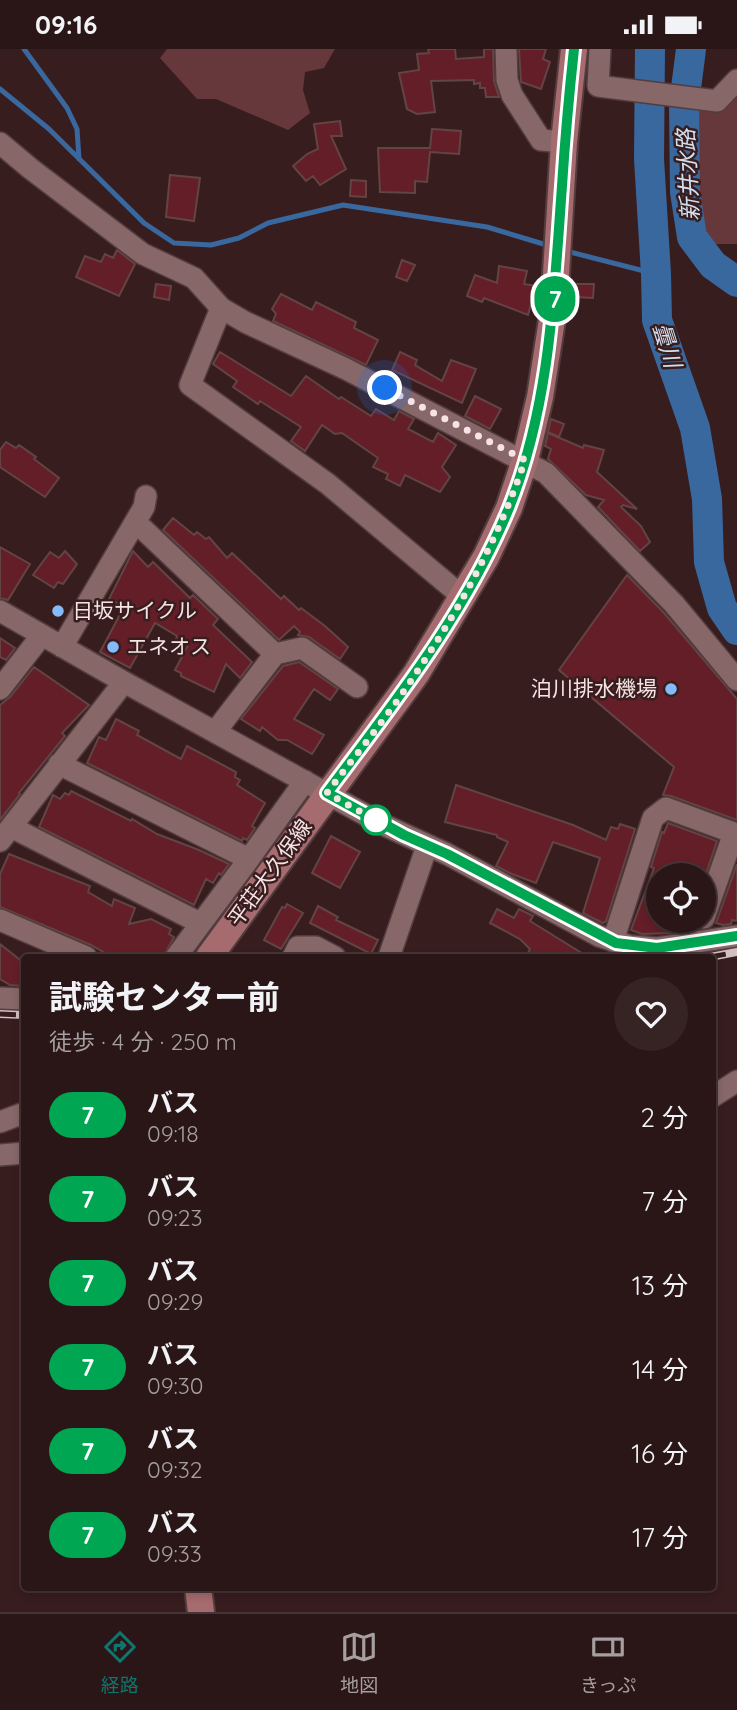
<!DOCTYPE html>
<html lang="ja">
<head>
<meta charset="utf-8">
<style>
  :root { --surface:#2a1617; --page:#362324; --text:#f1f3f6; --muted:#a59fa1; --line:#463536; --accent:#0f766e }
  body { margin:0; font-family:Quicksand,"Noto Sans JP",sans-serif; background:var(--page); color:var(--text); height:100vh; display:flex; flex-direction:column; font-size:26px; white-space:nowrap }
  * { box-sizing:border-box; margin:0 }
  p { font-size:23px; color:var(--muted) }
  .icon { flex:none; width:38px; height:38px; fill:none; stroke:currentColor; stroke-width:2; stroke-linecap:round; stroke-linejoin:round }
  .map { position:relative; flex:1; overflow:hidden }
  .side { position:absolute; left:21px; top:905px; width:695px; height:637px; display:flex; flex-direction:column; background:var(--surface); border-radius:7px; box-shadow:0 4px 10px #0003,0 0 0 2px var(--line) }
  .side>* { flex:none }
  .badge { padding:0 14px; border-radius:23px; font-size:24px; line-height:46px }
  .controls { position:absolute; left:646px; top:814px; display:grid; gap:14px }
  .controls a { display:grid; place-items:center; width:70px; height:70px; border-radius:50%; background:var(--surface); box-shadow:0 4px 10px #0003,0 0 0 2px var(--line); font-size:35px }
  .you { position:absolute; width:35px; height:35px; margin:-18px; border:5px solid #fff; border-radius:50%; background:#1a73e8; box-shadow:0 0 0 10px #1a73e833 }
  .map>.badge { position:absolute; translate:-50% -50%; box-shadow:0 0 0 4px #fff }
  .round { display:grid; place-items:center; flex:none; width:74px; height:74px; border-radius:37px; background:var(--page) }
  .head { display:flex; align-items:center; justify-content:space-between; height:119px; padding:0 28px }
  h1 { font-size:33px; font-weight:700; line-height:52px }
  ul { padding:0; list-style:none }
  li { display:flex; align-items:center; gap:21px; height:84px; padding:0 28px }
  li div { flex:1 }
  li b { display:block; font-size:26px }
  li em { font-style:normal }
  li .badge { min-width:77px; font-weight:700; text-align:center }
  .status { display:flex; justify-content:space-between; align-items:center; height:49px; padding:0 35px; background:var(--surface); direction:ltr }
  .status svg { height:19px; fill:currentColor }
  .dock { display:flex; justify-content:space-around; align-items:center; height:98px; border-top:2px solid var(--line); background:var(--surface); font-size:19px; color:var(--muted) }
  .dock a { display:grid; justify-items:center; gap:4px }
  .dock .current { color:var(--accent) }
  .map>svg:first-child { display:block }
  .green { fill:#66383c }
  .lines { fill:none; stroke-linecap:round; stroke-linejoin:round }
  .stream { stroke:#39689e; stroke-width:5 }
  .river { stroke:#39689e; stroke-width:30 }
  .building { fill:#641e28; stroke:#624445; stroke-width:2 }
  .minor-casing { stroke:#523c3e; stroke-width:24 }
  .major-casing { stroke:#523c3e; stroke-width:30 }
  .minor { stroke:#876768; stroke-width:21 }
  .major { stroke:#a66b6f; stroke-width:26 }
  .rail-casing { stroke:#d3bfc0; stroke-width:8 }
  .rail { stroke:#381d1f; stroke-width:5; stroke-dasharray:16; stroke-linecap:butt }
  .line-casing { stroke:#fff; stroke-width:16 }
  .line { stroke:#00a651; stroke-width:10 }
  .walk { stroke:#f6e3e4; stroke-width:7; stroke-dasharray:0 12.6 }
  .poi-dot { fill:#85bbfb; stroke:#381d1f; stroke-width:2.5 }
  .stop-dot { fill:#fff; stroke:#00a651; stroke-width:3.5 }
  .labels { text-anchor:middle; stroke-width:5; stroke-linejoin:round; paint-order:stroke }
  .poi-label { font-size:21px; fill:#f6e3e4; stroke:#381d1f; text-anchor:start }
  .street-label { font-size:21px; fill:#f6e3e4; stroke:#381d1f }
  .water-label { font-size:23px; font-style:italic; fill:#d2dfef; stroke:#381d1f }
</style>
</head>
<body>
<div class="status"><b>09:16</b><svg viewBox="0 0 49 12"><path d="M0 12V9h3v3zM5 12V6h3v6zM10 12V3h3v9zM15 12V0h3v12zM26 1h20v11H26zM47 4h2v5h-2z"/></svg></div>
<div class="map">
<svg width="737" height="1563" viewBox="0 0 737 1563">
  <rect width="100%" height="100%" fill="#381d1f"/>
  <path class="green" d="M 167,0 L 335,0 L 324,19 L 305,23 L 303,41 L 310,64 L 288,81 L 216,50 L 197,50 L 160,9 Z
    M 737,27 L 737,195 L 716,195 L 701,188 L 691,151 L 692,119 L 690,90 L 701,53 Z"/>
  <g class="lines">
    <path class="stream" d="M 24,0 L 67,59 L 77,80 L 79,110
      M 0,40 L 49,80 L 144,174 L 174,194 L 211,196 L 239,189 L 268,174 L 343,156 L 487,178 L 550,197
      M 566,202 L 656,225"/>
    <path class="river" d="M 650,0 L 649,110 L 656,225 L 657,271 L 695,379 L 707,450 L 709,513 L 722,559 L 737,581
      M 691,0 L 684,55 L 685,143 L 692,188 L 713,216 L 737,233"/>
  </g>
  <path class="building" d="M 428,0 L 455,0 L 456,10 L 484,8 L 484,0 L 493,0 L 494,32 L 499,48 L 486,48 L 485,39 L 480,39 L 480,34 L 474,35 L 474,31 L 431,32 L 435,63 L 417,65 L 407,60 L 399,24 L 419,21 L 417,5 L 429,4 Z
    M 519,0 L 546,0 L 543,10 L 550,13 L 541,40 L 521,33 Z
    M 340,72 L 342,87 L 331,87 L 346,120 L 320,136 L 313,127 L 306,132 L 293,117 L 307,105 L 318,100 L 314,75 Z
    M 432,80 L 461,82 L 459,105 L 430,103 L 427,133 L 415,132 L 415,144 L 380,143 L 378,99 L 430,99 Z
    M 170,126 L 200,129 L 194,172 L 166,168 Z
    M 351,131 L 366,132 L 366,148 L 350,147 Z
    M 117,201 L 135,215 L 119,247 L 76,228 L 85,207 L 101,213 L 105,205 L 113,209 Z
    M 402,211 L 415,216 L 407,232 L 396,228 Z
    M 499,217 L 527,222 L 524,235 L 536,237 L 528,266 L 484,249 L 482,253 L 467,247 L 475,226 L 497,234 Z
    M 156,235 L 171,237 L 169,251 L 154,248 Z
    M 575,235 L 594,235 L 593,249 L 575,248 Z
    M 281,245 L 312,261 L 316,253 L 356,273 L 354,279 L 378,291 L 366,316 L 273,272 L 276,265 L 272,260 Z
    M 220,303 L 291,347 L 306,327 L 339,350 L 341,348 L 371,367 L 376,360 L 394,371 L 399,362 L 414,370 L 408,380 L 433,393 L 438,384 L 456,396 L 442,418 L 450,428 L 440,443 L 405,426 L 400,437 L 386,430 L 388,425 L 373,418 L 378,409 L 342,384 L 335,385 L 322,376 L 305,402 L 291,392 L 301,378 L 260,352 L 258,355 L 233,338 L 237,332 L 213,315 Z
    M 400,303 L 417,311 L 415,316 L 442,332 L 451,311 L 476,320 L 462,354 L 392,321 Z
    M 475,347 L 501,360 L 490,380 L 465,367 Z
    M 551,370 L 564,375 L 559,388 L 548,383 Z
    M 548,384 L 583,399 L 584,396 L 604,401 L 597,423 L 637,460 L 623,456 L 621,458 L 641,477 L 650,493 L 640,502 L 598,458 L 604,451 L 586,446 L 548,410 L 551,400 L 545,397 Z
    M 6,393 L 16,399 L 19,396 L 36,408 L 34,410 L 59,429 L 45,448 L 0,418 L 0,401 Z
    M 173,469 L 194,486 L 197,483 L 206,490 L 209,488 L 227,509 L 232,504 L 281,550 L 284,547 L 299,561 L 301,559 L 325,577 L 348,598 L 340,610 L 309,588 L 298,586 L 300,583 L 294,577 L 279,591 L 163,481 Z
    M 0,498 L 30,515 L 8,551 L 0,549 Z
    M 65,502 L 77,515 L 63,535 L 58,533 L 54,539 L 33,526 L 50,503 L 59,509 Z
    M 133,502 L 148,518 L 153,513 L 190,549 L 193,546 L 218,570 L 213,576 L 252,613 L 240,629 L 226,615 L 214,643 L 181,627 L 181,624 L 175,621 L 188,596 L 176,590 L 177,587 L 155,574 L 130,619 L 100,603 L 124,558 L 109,550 Z
    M 627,526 L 664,564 L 737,650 L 737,771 L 671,747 L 663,746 L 674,718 L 559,621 Z
    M 0,589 L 15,599 L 6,611 L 0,608 Z
    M 299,613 L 338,640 L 330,651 L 314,640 L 294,670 L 324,686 L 312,705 L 287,691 L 278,691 L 262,678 L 260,682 L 241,670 L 283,617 Z
    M 34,618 L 89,656 L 62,684 L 65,687 L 19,744 L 20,745 L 0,771 L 0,656 L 10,648 Z
    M 116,670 L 139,682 L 137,686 L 181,710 L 187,697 L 236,723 L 235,728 L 240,731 L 237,736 L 265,754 L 252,777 L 255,779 L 247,791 L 243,789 L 242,792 L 87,714 L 99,688 L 106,691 Z
    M 456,736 L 573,776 L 606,791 L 611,778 L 618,780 L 620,775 L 635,780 L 606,872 L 603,874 L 583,864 L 600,809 L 553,793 L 536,834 L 512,825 L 496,817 L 508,793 L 497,788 L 497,786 L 445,773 Z
    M 71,742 L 131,772 L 132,770 L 157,785 L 199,801 L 229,815 L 221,826 L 219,824 L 213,834 L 206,830 L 194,856 L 39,778 L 53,746 L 60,750 L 65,744 L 69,746 Z
    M 668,774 L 717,792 L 704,831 L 704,826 L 658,826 L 658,872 L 676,872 L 671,884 L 642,885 L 631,881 L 654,819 L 651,818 L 662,783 L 664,784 Z
    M 331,787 L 360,803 L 340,839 L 312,824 Z
    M 9,805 L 90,837 L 88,843 L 112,857 L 114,850 L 135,859 L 129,875 L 151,870 L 171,880 L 169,885 L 174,888 L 163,908 L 112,908 L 91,896 L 0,858 L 0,825 Z
    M 737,815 L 737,872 L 732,871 L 731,875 L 723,876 L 716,874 Z
    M 287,855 L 303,864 L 281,900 L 264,891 L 282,858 L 285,859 Z
    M 318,857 L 338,868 L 336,871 L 378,891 L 371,905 L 310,874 Z
    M 497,860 L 514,869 L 519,860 L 533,867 L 530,872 L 588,908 L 526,908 L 530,900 L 520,890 L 490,874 Z
    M 0,895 L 24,914 L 24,937 L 10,936 L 0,930 Z"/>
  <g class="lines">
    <g class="minor-casing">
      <path id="minor" d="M 506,0 L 507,31 L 512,46 L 541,91 L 564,93
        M 600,0 L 598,37 L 717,52 L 737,31
        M 0,94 L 31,120 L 143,205 L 194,229 L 221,259 L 245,273 L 346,320 L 546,424 L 674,555 L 737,631
        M 221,259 L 190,336 L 328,435 L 463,548
        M 143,480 L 275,605 L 215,683
        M 0,562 L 124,633 L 384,776 L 447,805 L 599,887 L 630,897 L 657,899 L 737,887
        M 62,598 L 144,458 L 146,447
        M 275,605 L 302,599 L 357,638
        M 0,640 L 42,586
        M 59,715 L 249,810 L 176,908
        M 11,778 L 200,874
        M 0,792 L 124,633
        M 249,810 L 305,732
        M 0,871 L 86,908
        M 613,892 L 653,769 L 666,759 L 734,784 L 704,869
        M 293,908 L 298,898 L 316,898 L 335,908
        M 389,908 L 427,797
        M 0,949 L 24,950
        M 712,1048 L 737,1032
        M 0,1073 L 24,1064
        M 0,1106 L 24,1104"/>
    </g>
    <g class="major-casing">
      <path id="major" d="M 209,908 L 416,625 L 486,508 L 509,459 L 525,411 L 540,348 L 554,258 L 564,93 L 574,0
        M 198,1538 L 201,1563"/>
    </g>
    <use href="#minor" class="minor"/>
    <use href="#major" class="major"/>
    <g class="rail-casing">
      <path id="rail" d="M 710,908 L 737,903
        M 0,965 L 24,966"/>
    </g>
    <use href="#rail" class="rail"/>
  </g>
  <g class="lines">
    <g class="line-casing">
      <path id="line" d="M 574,0 C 569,46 565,91 562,137 C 554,245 550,357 509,459 C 466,564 394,654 327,744 L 404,786 L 447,805 L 616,894 L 657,899 L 737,887"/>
    </g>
    <use href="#line" class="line"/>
    <path class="walk" d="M 376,771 L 384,776 L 327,744 C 357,704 389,666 416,624 C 461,558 499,488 525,411 L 385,339"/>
  </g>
  <g class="poi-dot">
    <circle cx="58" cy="562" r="7"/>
    <circle cx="113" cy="598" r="7"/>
    <circle cx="671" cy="640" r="7"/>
  </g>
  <circle class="stop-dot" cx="376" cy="771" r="14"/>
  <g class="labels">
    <g class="poi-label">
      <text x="72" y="569">日坂サイクル</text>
      <text x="127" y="605">エネオス</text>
      <text x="657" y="647" text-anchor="end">泊川排水機場</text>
    </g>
    <g class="street-label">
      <text transform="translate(270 824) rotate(-54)" y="7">平荘大久保線</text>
    </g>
    <g class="water-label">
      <text transform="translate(688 126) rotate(-93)" y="8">新井水路</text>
      <text transform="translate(667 296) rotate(73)" y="8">曇川</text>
    </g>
  </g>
</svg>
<div class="controls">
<a><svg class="icon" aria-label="locate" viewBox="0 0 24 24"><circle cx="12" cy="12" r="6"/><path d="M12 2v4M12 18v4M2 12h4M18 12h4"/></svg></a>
</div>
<div class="you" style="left:385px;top:339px"></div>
<b class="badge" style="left:555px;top:250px;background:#00a651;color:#fff">7</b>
<section class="side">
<div class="head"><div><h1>試験センター前</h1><p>徒歩 · 4 分 · 250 m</p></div><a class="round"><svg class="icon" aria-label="heart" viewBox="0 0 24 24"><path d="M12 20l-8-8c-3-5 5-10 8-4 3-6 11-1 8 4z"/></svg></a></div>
<ul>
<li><span class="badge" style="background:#00a651;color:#fff">7</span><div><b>バス</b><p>09:18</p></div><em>2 分</em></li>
<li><span class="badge" style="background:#00a651;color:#fff">7</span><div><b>バス</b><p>09:23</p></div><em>7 分</em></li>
<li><span class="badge" style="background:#00a651;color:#fff">7</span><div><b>バス</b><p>09:29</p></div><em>13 分</em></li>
<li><span class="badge" style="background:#00a651;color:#fff">7</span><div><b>バス</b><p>09:30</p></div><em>14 分</em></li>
<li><span class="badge" style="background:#00a651;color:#fff">7</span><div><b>バス</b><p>09:32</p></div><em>16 分</em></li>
<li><span class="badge" style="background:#00a651;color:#fff">7</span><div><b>バス</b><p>09:33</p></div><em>17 分</em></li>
</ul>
</section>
</div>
<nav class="dock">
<a class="current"><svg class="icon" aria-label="directions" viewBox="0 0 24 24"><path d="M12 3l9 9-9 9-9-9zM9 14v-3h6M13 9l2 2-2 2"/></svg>経路</a>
<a><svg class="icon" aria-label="map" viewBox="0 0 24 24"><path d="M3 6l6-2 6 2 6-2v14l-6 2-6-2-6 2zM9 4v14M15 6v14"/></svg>地図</a>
<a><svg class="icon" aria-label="tickets" viewBox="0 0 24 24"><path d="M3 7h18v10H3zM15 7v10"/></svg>きっぷ</a>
</nav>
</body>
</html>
